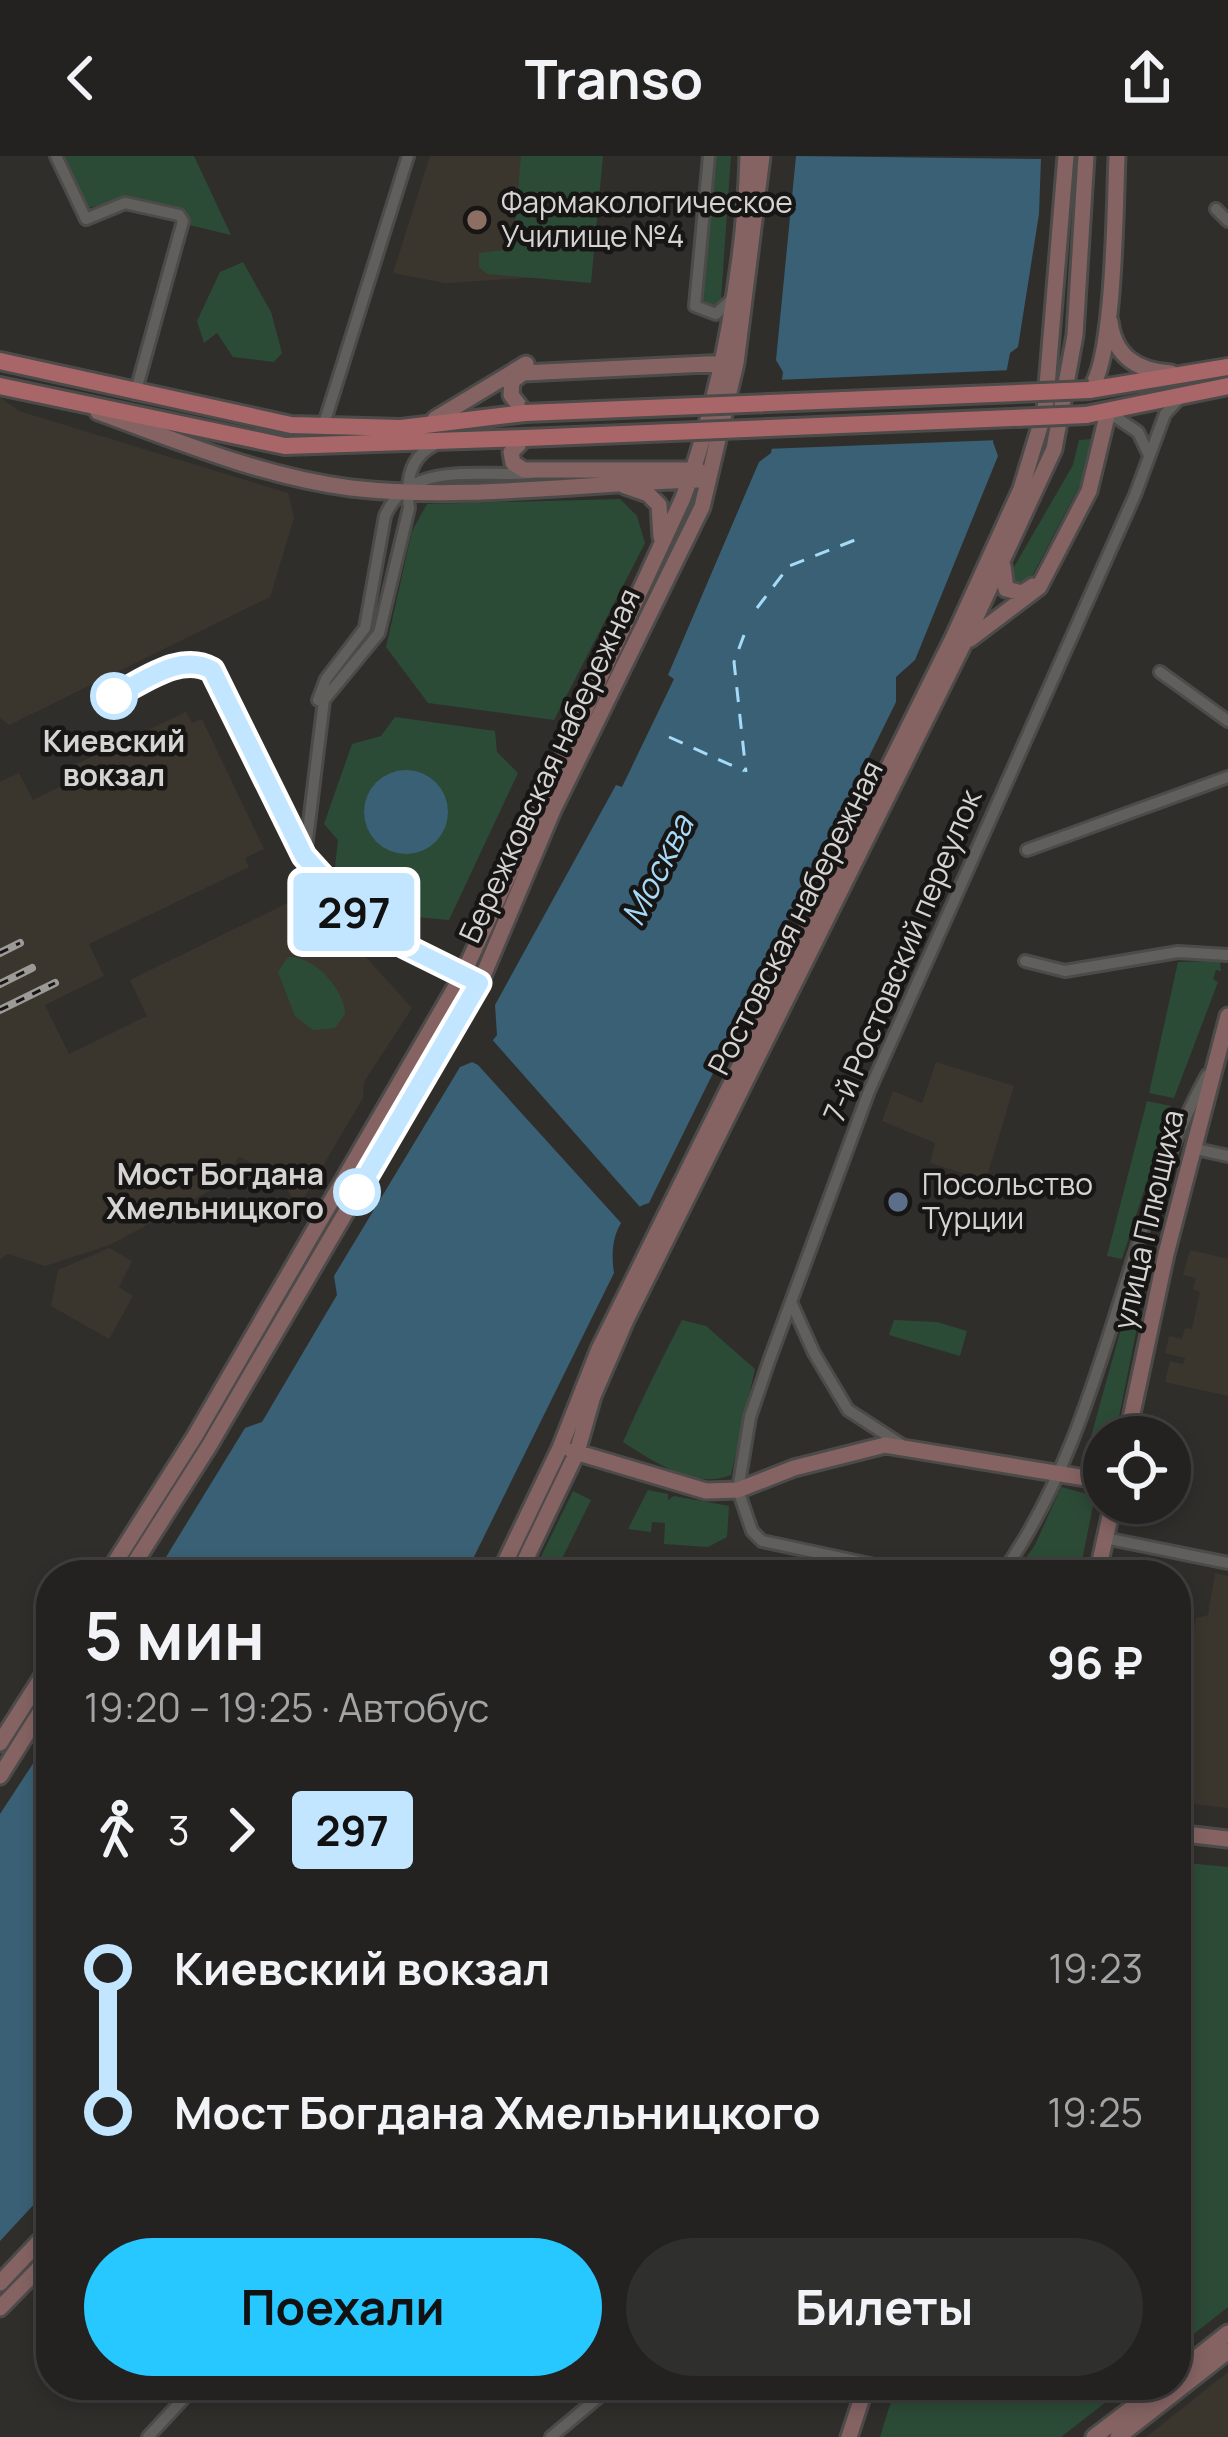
<!DOCTYPE html>
<html lang="ru">
<head>
<meta charset="utf-8">
<style>
  :root { --surface:#232220; --page:#2f2f2d; --text:#f1f3f6; --muted:#a3a4a5; --line:#403f3e; --accent:#27c8ff }
  body { margin:0; font-family:Manrope,sans-serif; background:var(--page); color:var(--text); height:100vh; display:flex; flex-direction:column; font-size:45px; white-space:nowrap }
  * { box-sizing:border-box; margin:0 }
  p { font-size:39px; color:var(--muted) }
  .icon { flex:none; width:66px; height:66px; fill:none; stroke:currentColor; stroke-width:2; stroke-linecap:round; stroke-linejoin:round }
  .map { position:relative; flex:1; overflow:hidden }
  .details { position:absolute; left:36px; top:1404px; width:1155px; height:840px; display:flex; flex-direction:column; background:var(--surface); border-radius:48px; box-shadow:0 6px 18px #0003,0 0 0 3px var(--line) }
  .details>* { flex:none }
  .badge { padding:0 24px; border-radius:9px; font-size:42px; line-height:78px }
  .fabs { position:absolute; left:1083px; top:1260px; display:grid; gap:24px }
  .fabs a { display:grid; place-items:center; width:108px; height:108px; border-radius:50%; background:var(--surface); box-shadow:0 6px 18px #0003,0 0 0 3px var(--line); font-size:60px }
  .map>.badge { position:absolute; translate:-50% -50%; box-shadow:0 0 0 6px #fff }
  .legs { display:flex; align-items:center; gap:18px; height:132px; padding:0 48px; font-size:39px }
  .legs p { margin-inline-start:auto }
  .summary { display:flex; align-items:center; justify-content:space-between; height:204px; padding:0 48px }
  h1 { font-size:66px; font-weight:700; line-height:90px }
  .action { display:flex; gap:24px; margin-top:auto; padding:24px 48px }
  .action a { flex:1; height:138px; border-radius:72px; background:var(--accent); color:#111; font-size:48px; font-weight:700; line-height:138px; text-align:center }
  .action a+a { background:var(--page); color:var(--text) }
  ul { padding:0 48px; list-style:none }
  li { display:flex; align-items:center; gap:42px; height:144px; font-size:45px }
  li i { display:grid; place-items:center; width:18px; height:100%; margin:0 15px; background:currentColor }
  li i::after { content:''; width:30px; height:30px; margin:-15px; border:9px solid; border-radius:50%; background:var(--surface) }
  li p { margin-inline-start:auto }
  li:first-child i { background:linear-gradient(#0000 50%,currentColor 0) }
  li:last-child i { background:linear-gradient(currentColor 50%,#0000 0) }
  header { display:flex; justify-content:space-between; align-items:center; height:156px; padding:0 48px; background:var(--surface); font-size:54px; font-weight:700 }
  .map>svg:first-child { display:block }
  .built { fill:#3a362e }
  .green { fill:#2c4b37 }
  .water { fill:#3a6075 }
  .pier { fill:#2f2e2b }
  .lines { fill:none; stroke-linecap:round; stroke-linejoin:round }
  .ferry { stroke:#a6daf9; stroke-width:3; stroke-dasharray:15 12; stroke-linecap:butt }
  .street-casing { stroke:#4c4b49; stroke-width:16 }
  .secondary-casing { stroke:#4c4b49; stroke-width:21 }
  .primary-casing { stroke:#4c4b49; stroke-width:22 }
  .street { stroke:#605f5c; stroke-width:10 }
  .secondary { stroke:#856363; stroke-width:15 }
  .primary { stroke:#a96669; stroke-width:16 }
  .rail-casing { stroke:#9b9a97; stroke-width:8 }
  .rail { stroke:#171615; stroke-width:3; stroke-dasharray:9; stroke-linecap:butt }
  .primary-bridge-casing { stroke:#4c4b49; stroke-width:22; stroke-linecap:butt }
  .primary-bridge { stroke:#a96669; stroke-width:16 }
  .line-1-casing { stroke:#fff; stroke-width:27 }
  .line-1 { stroke:#c2e6ff; stroke-width:18 }
  .education-dot { fill:#8d6e63; stroke:#171615; stroke-width:4.5 }
  .stop-1-dot { fill:#fff; stroke:#c2e6ff; stroke-width:6 }
  .service-dot { fill:#5c6f8a; stroke:#171615; stroke-width:4.5 }
  .labels { text-anchor:middle; stroke-width:9; stroke-linejoin:round; paint-order:stroke }
  .poi-label { font-size:30px; fill:#d5d4d2; stroke:#171615; text-anchor:start }
  .stop-label { font-size:30px; font-weight:bold; fill:#d5d4d2; stroke:#171615 }
  .street-label { font-size:30px; fill:#d5d4d2; stroke:#171615 }
  .water-label { font-size:33px; font-style:italic; fill:#a6daf9; stroke:#171615 }
</style>
</head>
<body>
<header><svg class="icon" aria-label="back" viewBox="0 0 24 24"><path d="M15 5l-7 7 7 7"/></svg>Transo<svg class="icon" aria-label="share" viewBox="0 0 24 24"><path d="M12 15V3M7 8l5-5 5 5M5 13v7h14v-7"/></svg></header>
<div class="map">
<svg width="1228" height="2281" viewBox="0 0 1228 2281">
  <rect width="100%" height="100%" fill="#2f2e2b"/>
  <path class="built" d="M 430,0 L 546,0 L 543,121 L 445,127 L 393,117 Z
    M 0,241 L 19,255 L 288,337 L 294,362 L 270,441 L 9,569 L 0,562 Z
    M 186,556 L 192,567 L 202,563 L 264,693 L 245,702 L 249,711 L 89,788 L 104,820 L 45,849 L 69,898 L 147,860 L 130,824 L 308,737 L 412,852 L 364,926 L 363,942 L 302,1045 L 291,1040 L 281,1021 L 239,1001 L 222,1028 L 110,1089 L 45,1110 L 8,1098 L 0,1103 L 0,626 L 19,617 L 33,644 L 76,623 L 70,611 Z
    M 936,906 L 1014,930 L 986,1024 L 930,1007 L 935,987 L 882,965 L 893,935 L 922,947 Z
    M 109,1092 L 132,1105 L 119,1131 L 133,1140 L 109,1183 L 51,1150 L 58,1114 Z
    M 1190,1094 L 1228,1103 L 1228,1240 L 1165,1226 L 1170,1205 L 1183,1208 L 1185,1202 L 1165,1197 L 1169,1180 L 1182,1183 L 1185,1172 L 1192,1173 L 1200,1136 L 1193,1133 L 1196,1122 L 1183,1119 Z
    M 1215,1417 L 1228,1420 L 1228,1652 L 1176,1646 L 1176,1487 L 1190,1487 L 1196,1462 L 1208,1459 Z
    M 1228,2216 L 1228,2281 L 1146,2281 L 1150,2278 Z"/>
  <path class="green" d="M 63,0 L 194,0 L 231,79 L 189,69 L 182,55 L 134,42 L 87,52 Z
    M 521,0 L 603,0 L 591,127 L 487,118 L 479,111 L 479,97 L 506,94 L 514,83 Z
    M 717,0 L 731,0 L 721,143 L 714,152 L 702,143 Z
    M 243,106 L 271,156 L 282,197 L 274,206 L 233,201 L 217,177 L 204,187 L 197,165 L 220,116 Z
    M 1093,283 L 1081,327 L 1030,424 L 1017,430 L 1009,425 L 1014,411 L 1073,309 L 1079,284 Z
    M 620,343 L 637,360 L 645,387 L 554,564 L 428,547 L 386,491 L 412,375 L 427,348 Z
    M 395,561 L 495,575 L 497,596 L 518,617 L 449,764 L 416,761 L 393,773 L 335,711 L 338,684 L 324,668 L 352,588 L 381,580 Z
    M 288,801 C 313,799 345,833 345,858 L 335,872 L 313,874 L 295,860 L 278,816 Z
    M 1220,805 L 1221,815 L 1216,814 L 1213,823 L 1218,826 L 1174,942 L 1149,937 L 1178,806 Z
    M 1147,945 L 1171,950 L 1122,1103 L 1107,1100 Z
    M 1140,1104 L 1150,1106 L 1115,1281 L 1104,1281 L 1101,1313 L 1087,1295 Z
    M 682,1164 L 706,1170 L 755,1213 L 731,1319 C 694,1334 653,1305 623,1286 C 643,1241 660,1206 682,1164 Z
    M 894,1164 L 937,1166 L 967,1175 L 960,1200 L 889,1179 Z
    M 1061,1331 L 1095,1340 L 1079,1419 L 1014,1419 L 1035,1389 Z
    M 648,1334 L 668,1338 L 668,1344 L 674,1340 L 729,1350 L 727,1381 L 708,1391 L 664,1388 L 665,1367 L 652,1366 L 651,1376 L 628,1373 Z
    M 573,1335 L 591,1344 L 554,1419 L 532,1419 Z
    M 1176,1706 L 1228,1711 L 1228,2151 L 1176,2192 Z
    M 896,2229 L 1128,2229 L 1061,2281 L 880,2281 Z"/>
  <path class="water" d="M 796,0 L 1041,3 L 1039,58 L 1018,191 L 1010,197 L 993,286 L 998,300 L 915,504 L 896,521 L 896,546 L 649,1047 C 617,1056 609,1086 614,1117 L 465,1419 L 155,1419 L 245,1272 L 262,1266 L 337,1139 L 334,1120 L 460,911 L 477,904 L 497,879 L 495,849 L 616,629 L 622,631 L 674,523 L 668,519 L 759,306 L 771,297 L 783,216 L 776,204 Z
    M364 656a42 42 0 1 1 84 0a42 42 0 1 1-84 0Z
    M 51,1580 L 51,2030 L 0,2085 L 0,1658 Z"/>
  <path class="pier" d="M 1013,214 L 1000,284 L 765,293 L 776,224 Z
    M 489,880 L 640,1051 L 648,1053 L 623,1075 L 622,1068 L 478,909 L 466,903 Z"/>
  <g class="lines">
    <path class="ferry" d="M 757,452 L 789,410 L 860,382
      M 744,479 L 734,506 L 746,616
      M 669,581 L 744,615"/>
    <g class="street-casing">
      <path id="street" d="M 56,0 L 86,63 L 125,47 L 179,59 L 183,65 L 135,238
        M 709,0 L 695,150 L 716,158 L 731,144
        M 1216,53 L 1228,65
        M 1108,256 L 1138,276 L 1149,299
        M 323,271 L 408,0
        M 433,290 C 408,302 406,329 409,352 L 379,477 L 324,544 L 305,700 L 370,773 L 480,827
        M 1160,516 L 1228,565
        M 318,544 L 326,523 L 365,472 L 385,360 C 409,303 482,322 531,317
        M 1027,694 L 1228,621
        M 1025,805 L 1065,815 L 1178,796 L 1228,799
        M 1192,992 L 1228,1000
        M 791,1146 L 814,1197 L 848,1254 L 902,1289
        M 1105,1382 L 1228,1407
        M 921,1419 L 762,1385 L 752,1375 L 738,1334 L 750,1261 L 769,1205 L 869,935 L 1135,339 L 1165,258 L 1178,244
        M 1001,1419 C 1107,1270 1120,1078 1207,919
        M 148,2281 L 196,2229
        M 551,2281 L 613,2229"/>
    </g>
    <g class="secondary-casing">
      <path id="secondary" d="M 1110,165 C 1114,200 1137,215 1171,217
        M 1089,234 C 1115,208 1115,44 1117,0
        M 98,256 C 180,286 264,321 351,332 C 463,345 585,327 698,324
        M 525,257 L 511,239 L 512,225 L 523,217 L 727,207
        M 435,263 L 526,208
        M 525,282 L 511,296 L 513,307 L 524,314 L 698,314
        M 625,330 L 648,338 L 659,349 L 661,381
        M 1003,410 L 1006,433 L 1022,437 L 1033,430
        M 970,483 L 1039,431 L 1089,335 L 1108,256
        M 1127,1281 L 1166,1098 L 1228,860
        M 572,1295 L 706,1335 L 738,1334 L 794,1312 L 885,1289 L 1104,1325
        M 107,1419 L 195,1280 L 463,818 L 683,342 C 721,240 745,109 748,0
        M 127,1419 L 209,1290 L 480,827 L 553,654 L 702,351 L 736,207 L 762,0
        M 499,1419 L 560,1292 L 599,1193 L 953,482 L 1021,333 L 1045,254 L 1066,0
        M 518,1419 L 577,1296 L 593,1240 L 626,1164 L 963,489 L 1054,293 L 1075,179 L 1086,0
        M 1097,1419 L 1113,1347
        M 0,1587 L 51,1507
        M 0,1620 L 51,1539
        M 1176,1677 L 1228,1683
        M 0,2127 L 51,2073
        M 0,2152 L 51,2100
        M 1176,2218 L 1228,2177
        M 849,2281 L 866,2229
        M 1094,2281 L 1162,2229
        M 1118,2281 L 1228,2195"/>
    </g>
    <g class="primary-casing">
      <path id="primary" d="M 0,205 L 291,269 L 401,272 L 525,257
        M 0,230 L 285,290 L 525,282
        M 1089,234 L 1228,211
        M 1086,259 L 1228,230"/>
    </g>
    <use href="#street" class="street"/>
    <use href="#secondary" class="secondary"/>
    <use href="#primary" class="primary"/>
    <g class="rail-casing">
      <path id="rail" d="M 0,797 L 20,787
        M 0,828 L 32,812
        M 0,854 L 55,827"/>
    </g>
    <use href="#rail" class="rail"/>
    <g class="primary-bridge-casing">
      <path id="primary-bridge" d="M 525,257 L 1089,234
        M 525,282 L 1086,259"/>
    </g>
    <use href="#primary-bridge" class="primary-bridge"/>
  </g>
  <g class="lines">
    <g class="line-1-casing">
      <path id="line-1" d="M 114,540 C 143,526 180,496 212,514 L 304,700 L 370,773 L 479,827 L 357,1036"/>
    </g>
    <use href="#line-1" class="line-1"/>
  </g>
  <circle class="education-dot" cx="477" cy="64" r="12"/>
  <g class="stop-1-dot">
    <circle cx="114" cy="540" r="21"/>
    <circle cx="357" cy="1036" r="21"/>
  </g>
  <circle class="service-dot" cx="898" cy="1046" r="12"/>
  <g class="labels">
    <g class="poi-label">
      <text x="501" y="57">Фармакологическое<tspan x="501" dy="34">Училище №4</tspan></text>
      <text x="922" y="1039">Посольство<tspan x="922" dy="34">Турции</tspan></text>
    </g>
    <g class="stop-label">
      <text x="114" y="596">Киевский<tspan x="114" dy="34">вокзал</tspan></text>
      <text x="324" y="1029" text-anchor="end">Мост Богдана<tspan x="324" dy="34">Хмельницкого</tspan></text>
    </g>
    <g class="street-label">
      <text transform="translate(550 610) rotate(-65)" y="10">Бережковская набережная</text>
      <text transform="translate(796 762) rotate(-63)" y="10">Ростовская набережная</text>
      <text transform="translate(903 800) rotate(-67)" y="10">7-й Ростовский переулок</text>
      <text transform="translate(1149 1064) rotate(-77)" y="10">улица Плющиха</text>
    </g>
    <g class="water-label">
      <text transform="translate(657 714) rotate(-63)" y="12">Москва</text>
    </g>
  </g>
</svg>
<div class="fabs">
<a><svg class="icon" aria-label="locate" viewBox="0 0 24 24"><circle cx="12" cy="12" r="6"/><path d="M12 2v4M12 18v4M2 12h4M18 12h4"/></svg></a>
</div>
<b class="badge" style="left:354px;top:756px;background:#c2e6ff;color:#111">297</b>
<section class="details">
<div class="summary"><div><h1>5 мин</h1><p>19:20 – 19:25 · Автобус</p></div><b>96 ₽</b></div>
<div class="legs"><svg class="icon" aria-label="walk" viewBox="0 0 24 24"><circle cx="13" cy="4" r="2"/><path d="M13 8l-2 6 4 7M11 14l-3 7M7 12l3-4h3l4 4"/></svg>3<svg class="icon" aria-label="forward" viewBox="0 0 24 24"><path d="M9 5l7 7-7 7"/></svg><b class="badge" style="background:#c2e6ff;color:#111">297</b></div>
<ul>
<li><i style="color:#c2e6ff"></i><b>Киевский вокзал</b><p>19:23</p></li>
<li><i style="color:#c2e6ff"></i><b>Мост Богдана Хмельницкого</b><p>19:25</p></li>
</ul>
<div class="action"><a>Поехали</a><a>Билеты</a></div>
</section>
</div>
</body>
</html>
